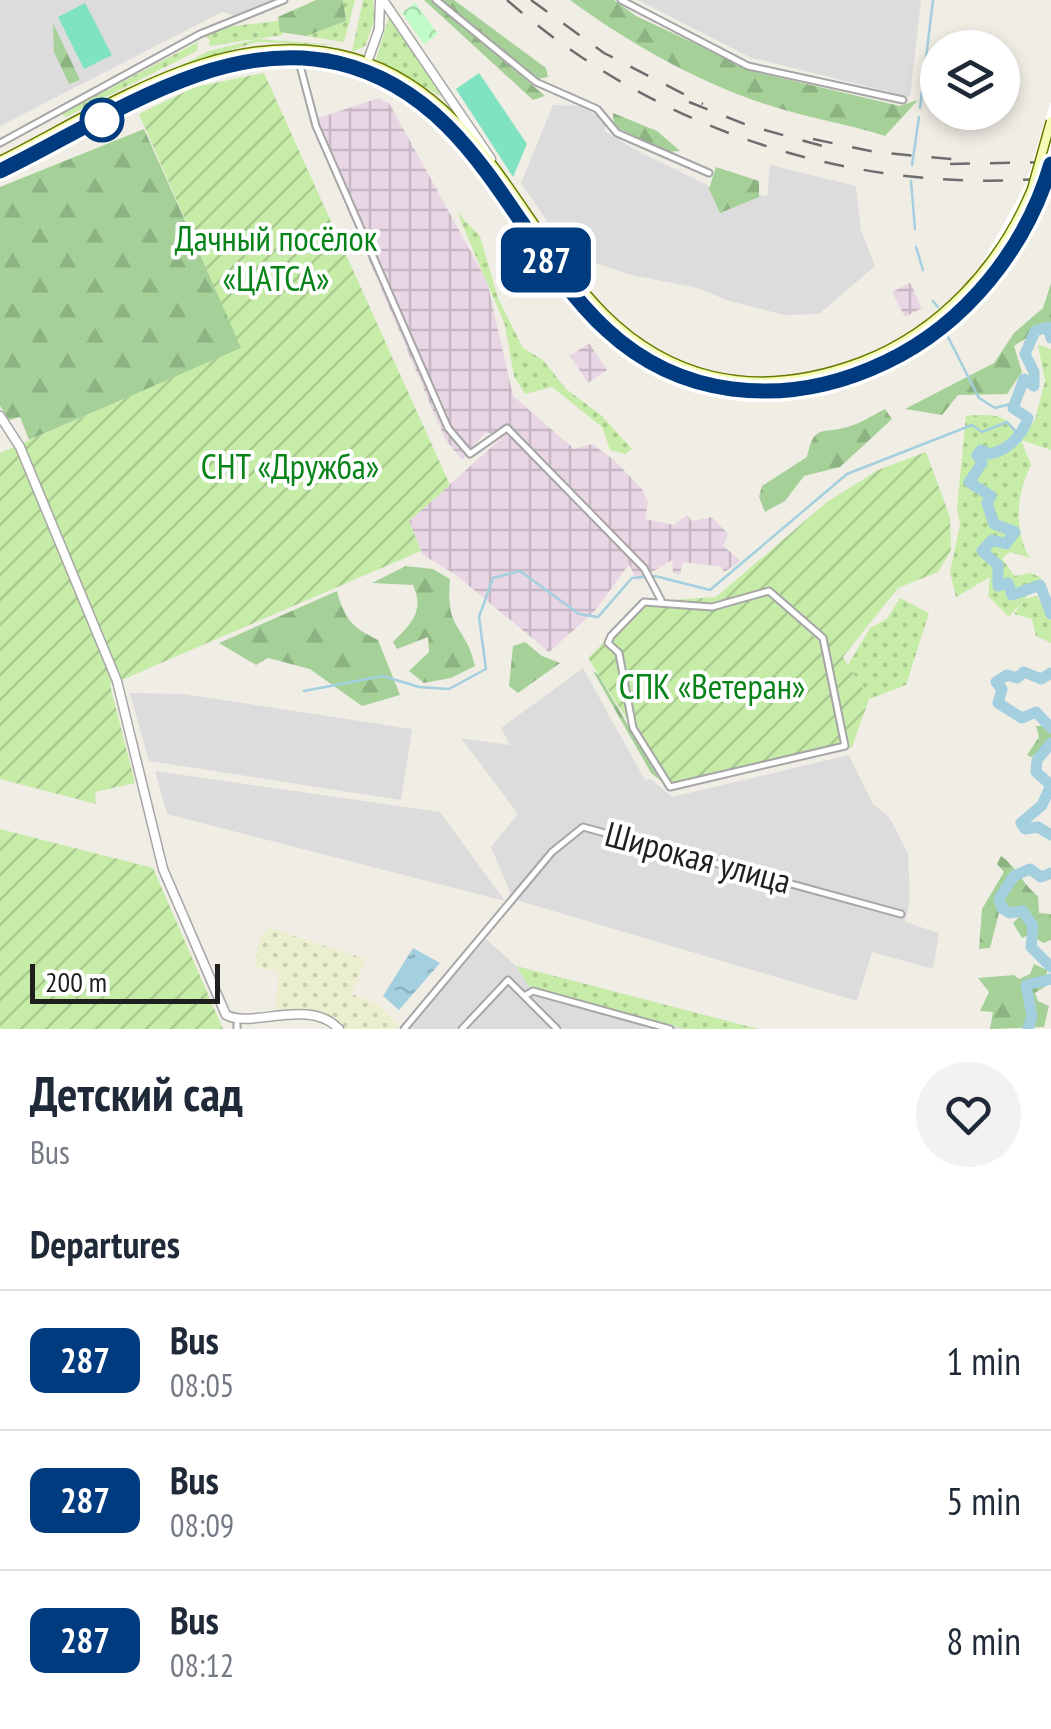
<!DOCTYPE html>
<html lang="en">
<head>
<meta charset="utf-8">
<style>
  :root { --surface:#fff; --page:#f2f2f3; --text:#1f2937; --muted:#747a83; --line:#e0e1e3 }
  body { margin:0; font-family:"PT Sans Narrow",sans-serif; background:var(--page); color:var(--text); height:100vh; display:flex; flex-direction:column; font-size:38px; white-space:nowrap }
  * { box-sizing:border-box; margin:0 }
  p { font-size:32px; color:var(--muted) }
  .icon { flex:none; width:55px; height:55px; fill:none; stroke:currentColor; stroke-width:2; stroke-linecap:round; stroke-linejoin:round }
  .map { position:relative; height:1029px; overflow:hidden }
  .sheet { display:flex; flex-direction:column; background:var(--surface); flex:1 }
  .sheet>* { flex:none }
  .badge { padding:0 20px; border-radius:15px; font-size:35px; line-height:65px }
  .tools { position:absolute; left:920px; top:30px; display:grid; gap:20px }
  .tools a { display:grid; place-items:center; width:100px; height:100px; border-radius:50%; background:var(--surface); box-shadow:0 5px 15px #0003; font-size:50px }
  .scale { position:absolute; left:30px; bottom:25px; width:190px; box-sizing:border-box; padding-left:10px; border:5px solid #1f1f1f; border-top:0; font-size:28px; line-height:35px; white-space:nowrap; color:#1f1f1f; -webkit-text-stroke:8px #fff; paint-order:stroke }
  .map>.badge { position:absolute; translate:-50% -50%; box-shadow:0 0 0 5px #fff }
  h2 { padding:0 30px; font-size:38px; line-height:90px }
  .round { display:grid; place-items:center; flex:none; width:105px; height:105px; border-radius:52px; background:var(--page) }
  .headline { display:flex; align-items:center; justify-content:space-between; height:170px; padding:0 30px }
  h1 { font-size:48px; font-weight:700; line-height:75px }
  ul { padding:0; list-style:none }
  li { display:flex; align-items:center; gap:30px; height:140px; padding:0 30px; border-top:2px solid var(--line) }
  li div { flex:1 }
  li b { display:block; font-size:38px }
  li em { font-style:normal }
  li .badge { min-width:110px; font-weight:700; text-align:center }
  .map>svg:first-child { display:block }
  .residential { fill:#dddcdc }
  .industrial { fill:url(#industrial-grid) }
  .farmland { fill:url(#farmland-dots) }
  .grass { fill:url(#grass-dots) }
  .forest { fill:url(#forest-firs) }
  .park { fill:url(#park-crowns) }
  .garden { fill:url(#garden-furrows) }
  .pitch { fill:#7fe2c1 }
  .water { fill:url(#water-ripples) }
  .pier { fill:#fff }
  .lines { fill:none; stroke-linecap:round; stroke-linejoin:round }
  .stream { stroke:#a3cfdf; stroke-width:2.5 }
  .river { stroke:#a3cfdf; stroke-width:11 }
  .minor-casing { stroke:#a6a6a6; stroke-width:9 }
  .tertiary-casing { stroke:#a6a6a6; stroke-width:11 }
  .secondary-casing { stroke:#687b00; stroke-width:11 }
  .minor { stroke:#fff; stroke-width:5 }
  .tertiary { stroke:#fff; stroke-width:8 }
  .secondary { stroke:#f5fcb6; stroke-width:8 }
  .rail { stroke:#6d6d6d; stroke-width:2.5; stroke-dasharray:20 20; stroke-linecap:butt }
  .secondary-bridge-casing { stroke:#687b00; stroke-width:11; stroke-linecap:butt }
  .secondary-bridge { stroke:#f5fcb6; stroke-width:8 }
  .line-casing { stroke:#fff; stroke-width:22 }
  .line { stroke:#003b80; stroke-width:15 }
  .stop-dot { fill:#fff; stroke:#003b80; stroke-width:5 }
  .labels { text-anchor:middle; stroke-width:8; stroke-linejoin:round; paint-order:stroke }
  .park-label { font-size:35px; fill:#078318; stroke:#fff }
  .street-label { font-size:35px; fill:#1f1f1f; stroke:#fff }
</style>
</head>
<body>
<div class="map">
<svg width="1051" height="1029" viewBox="0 0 1051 1029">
  <defs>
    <pattern id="industrial-grid" width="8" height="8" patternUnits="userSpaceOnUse" patternTransform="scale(2.5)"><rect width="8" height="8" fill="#e9d6e5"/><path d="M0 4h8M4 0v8" fill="none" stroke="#c7b7c4"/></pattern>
    <pattern id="farmland-dots" width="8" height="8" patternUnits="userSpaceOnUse" patternTransform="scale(2.5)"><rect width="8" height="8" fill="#ebefcf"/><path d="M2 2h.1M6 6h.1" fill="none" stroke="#c9ccb1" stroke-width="1.8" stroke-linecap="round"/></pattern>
    <pattern id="grass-dots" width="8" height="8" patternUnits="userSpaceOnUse" patternTransform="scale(2.5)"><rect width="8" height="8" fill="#c6eca8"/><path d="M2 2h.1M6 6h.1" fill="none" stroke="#aaca90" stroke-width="1.8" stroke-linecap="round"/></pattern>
    <pattern id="forest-firs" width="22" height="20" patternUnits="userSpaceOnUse" patternTransform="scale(2.5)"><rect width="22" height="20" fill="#a5d198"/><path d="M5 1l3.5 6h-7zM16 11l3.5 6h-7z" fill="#8eb383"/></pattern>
    <pattern id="park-crowns" width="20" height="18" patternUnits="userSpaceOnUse" patternTransform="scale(2.5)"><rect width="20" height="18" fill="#c0fcc8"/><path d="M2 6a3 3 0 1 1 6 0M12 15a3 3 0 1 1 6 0" fill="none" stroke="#a5d8ab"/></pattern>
    <pattern id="garden-furrows" width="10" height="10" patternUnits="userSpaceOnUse" patternTransform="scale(2.5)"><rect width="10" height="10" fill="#c6eca8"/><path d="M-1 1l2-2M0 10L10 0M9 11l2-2" fill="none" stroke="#aaca90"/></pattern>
    <pattern id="water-ripples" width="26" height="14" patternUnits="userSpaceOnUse" patternTransform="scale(2.5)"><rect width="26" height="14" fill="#a3cfdf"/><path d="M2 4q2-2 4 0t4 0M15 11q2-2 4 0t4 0" fill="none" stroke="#8cb1bf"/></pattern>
  </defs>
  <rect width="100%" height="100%" fill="#f0ede5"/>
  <path class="residential" d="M 0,0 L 284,0 L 241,17 L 222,12 L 0,126 Z
    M 638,0 L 921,0 L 910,97 L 749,57 Z
    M 553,105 L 581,106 L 605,121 L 605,131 L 632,148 L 713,188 L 767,196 L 770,165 L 856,186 L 861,230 L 875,266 L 819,314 L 784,315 L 726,300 L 698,288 L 631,275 L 570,254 L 521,183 Z
    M 583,668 L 645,780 L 651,779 L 672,797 L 849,755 L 873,804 L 889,817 L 908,853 L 910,900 L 905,922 L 939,933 L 933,969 L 872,952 L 857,1001 L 513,899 L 491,847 L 518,814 L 461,738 L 510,745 L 501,728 Z
    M 130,693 L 184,694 L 412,729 L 401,800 L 149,761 Z
    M 155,771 L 440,812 L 505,901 L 167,814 Z
    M 486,939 L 516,966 L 758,1029 L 408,1029 Z"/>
  <path class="industrial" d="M 379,98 L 389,103 L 487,281 L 513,396 L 574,449 L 592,444 L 614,460 L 642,489 L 648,502 L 645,519 L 674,525 L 687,515 L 692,521 L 712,517 L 728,534 L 723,546 L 740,560 L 735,565 L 724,572 L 722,567 L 683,562 L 680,575 L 673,573 L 672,560 L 637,581 L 629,564 L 594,612 L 549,652 L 456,575 L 423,555 L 409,521 L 505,435 L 485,433 L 462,460 L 445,439 L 310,121 Z
    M 910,283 L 922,308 L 905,317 L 892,292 Z
    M 589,343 L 607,370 L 588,383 L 570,356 Z"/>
  <path class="farmland" d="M 270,928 L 365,959 L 352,994 L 376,1004 L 400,1025 L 397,1029 L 345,1029 L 335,1017 L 316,1012 L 276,1015 L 278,972 L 255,966 L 260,936 Z"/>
  <path class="grass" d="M 343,0 L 355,0 L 344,42 L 306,36 L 346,21 Z
    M 363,0 L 373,0 L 375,19 L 365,46 L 352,52 Z
    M 389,17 L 444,98 L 376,59 Z
    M 278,21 L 283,35 L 209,46 L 210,39 L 204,37 L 225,27 Z
    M 258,39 L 340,45 L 257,42 L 180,66 L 209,51 Z
    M 198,42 L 197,51 L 66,117 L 61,114 Z
    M 457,212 L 480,236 L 498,298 L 523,348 L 543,360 L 566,389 L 601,415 L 632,449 L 625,454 L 610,450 L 602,427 L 552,387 L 525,394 L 514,376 L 505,325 Z
    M 1038,345 L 1051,349 L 1051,450 L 1021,440 L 1031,465 C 1017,491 1013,531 1030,558 L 1010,552 L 1002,558 L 1014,576 L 1031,573 L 1042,578 L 1009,617 L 988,596 L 990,577 L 956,597 L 950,572 L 960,525 L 957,508 L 966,416 C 993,414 1008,413 1021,439 L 1035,420 L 1045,381 Z
    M 1037,596 L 1051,621 L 1051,643 L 1036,636 L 1032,619 L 1014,614 L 1024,599 Z
    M 900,598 L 929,613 L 906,685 L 869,699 L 848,665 L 870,628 L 887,619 Z
    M 516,966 L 758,1029 L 685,1029 L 529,986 Z"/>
  <path class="forest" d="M 316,0 L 343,0 L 346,21 L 306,36 L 280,32 L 278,17 Z
    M 424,0 L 432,0 L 545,96 L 533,100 Z
    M 439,0 L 454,0 L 546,68 L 548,77 L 537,79 Z
    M 570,0 L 614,0 L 636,16 L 756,72 L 900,106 L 918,100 L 885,136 C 851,125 815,119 781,109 C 706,87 633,46 570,0 Z
    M 53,23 L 80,80 L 69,84 L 54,52 Z
    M 613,113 L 657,131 L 680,151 L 668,152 L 614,126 Z
    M 144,129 L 242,348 L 29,440 L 20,417 L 9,420 L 0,406 L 0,187 Z
    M 716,167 L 759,181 L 759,197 L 720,213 L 709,189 Z
    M 1051,283 L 1051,329 L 1043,327 L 1014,346 L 1022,372 L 1007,394 L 958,395 L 942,415 L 905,409 L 994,363 L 1014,333 L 1043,308 Z
    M 885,409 L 892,419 L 840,467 L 804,476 L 785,501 L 765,512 L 759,497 L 762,486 L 807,457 C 815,423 820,435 847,427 C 860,424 873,415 885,409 Z
    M 406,566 L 433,569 L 450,579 C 445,633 466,624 475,666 L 451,678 L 424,683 L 409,671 L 429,652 L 428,637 L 397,649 L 393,642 C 411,624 425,611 413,585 L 372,583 Z
    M 337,591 C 344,619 353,628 378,640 L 400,695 L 362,706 L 310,669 L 268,658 L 256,665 L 219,643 Z
    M 525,642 L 542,656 L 560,663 L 518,693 L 509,686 L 513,646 Z
    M 593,671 L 598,674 L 660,780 L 651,773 Z
    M 1036,726 L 1051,726 L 1051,745 L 1031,757 L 1027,755 L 1039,737 Z
    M 1001,856 C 1018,868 1022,884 1038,896 L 1039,913 L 1051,914 L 1051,940 L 1043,943 L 1030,934 L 1022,938 L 1013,923 L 1019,917 L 999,913 L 990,948 L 979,949 L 982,909 L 1004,872 L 997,864 Z
    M 1034,964 L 1047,970 L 1046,986 L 1035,993 L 1038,1001 L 1049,1006 L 1044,1027 L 990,1029 L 993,1012 L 980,1011 L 989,992 L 978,978 L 1014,975 L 1019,979 L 1030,974 Z"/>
  <path class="park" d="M 415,3 L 438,34 L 424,44 L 402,13 Z"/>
  <path class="garden" d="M 264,73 L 450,485 L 409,521 L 421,551 L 110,685 L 135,783 L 95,792 L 96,804 L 0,779 L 0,453 L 241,348 L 139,114 L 195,87 Z
    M 926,452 L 950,517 L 951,550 L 938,572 L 898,588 L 843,657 L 869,699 L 852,747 L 670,787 L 588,658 L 644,602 L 716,597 L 827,502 L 878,470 Z
    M 0,829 L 153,868 L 223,1029 L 0,1029 Z"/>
  <path class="pitch" d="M 85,3 L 112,55 L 84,69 L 58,17 Z
    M 479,73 L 527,144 L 513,177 L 456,89 Z"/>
  <path class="water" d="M 413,948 L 440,963 L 399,1010 L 383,996 Z"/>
  <path class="pier" d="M 1051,101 L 1051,190 L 1009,268 L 980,267 L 1025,185 Z"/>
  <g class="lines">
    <path class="stream" d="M 920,108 L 933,0
      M 912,165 L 919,117
      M 911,181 L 915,229
      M 916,247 L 923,270
      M 933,301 L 938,307
      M 946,333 L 979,398 L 995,408 L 1014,403
      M 304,691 L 383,676 L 419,687 L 449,689 L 486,669 L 479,617 L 493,578 L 520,571 L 579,614 L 598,617 L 632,578 L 655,576 L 710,590 L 847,474 L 972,425 L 982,432 L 1007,422 L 1019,435"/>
    <path class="river" d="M 1051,338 L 1048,327 L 1035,331 L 1025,354 L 1034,372 L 1034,386 L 1024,379 L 1013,408 L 1028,418 C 1022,436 1008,450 990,454 L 981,450 L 977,455 L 982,463 L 969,482 L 991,496 L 987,503 L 994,524 L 1015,532 L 1006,544 L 992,540 L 982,551 L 998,565 L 998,586 L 1008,583 L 1012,595 L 1040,585 L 1051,614
      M 1051,673 L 1041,679 L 1024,672 L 1017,678 L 1007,675 L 996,682 L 1002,689 L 998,703 L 1022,718 L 1036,712 L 1051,728
      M 1051,743 L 1037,760 L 1036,772 L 1051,785 L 1042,805 L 1021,823 L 1025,829 L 1038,827 L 1051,835
      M 1051,873 L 1041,877 L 1030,869 L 1014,876 L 999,899 L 1002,908 L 1010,913 L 1023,911 L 1033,926 L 1031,947 L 1051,967
      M 1028,1029 L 1032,1016 L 1026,985 L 1051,979"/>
    <g class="minor-casing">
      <path id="minor" d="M 436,0 L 536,82 L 597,109 L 617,133 L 709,173
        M 621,0 L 748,66 L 903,100
        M 298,58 L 316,126 L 448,428 L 470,454 L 507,428 L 644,568 L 661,600
        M 0,143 L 200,34 L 284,0
        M 769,591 L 823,638 L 845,746 L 670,787 L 633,728 L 619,653 L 608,643 L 611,636 L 644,602 L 712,607 Z
        M 526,995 L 533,991 L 670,1029
        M 237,1024 L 237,1029
        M 404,1029 L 552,852 L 583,827 L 901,914
        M 462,1029 L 508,980 L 557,1029"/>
    </g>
    <g class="tertiary-casing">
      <path id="tertiary" d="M 383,0 L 491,159
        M 367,63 L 379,29 L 380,0
        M 0,416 L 20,447 L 117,681 L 163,869 L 226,1015 C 253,1029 309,997 339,1029"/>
    </g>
    <g class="secondary-casing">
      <path id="secondary" d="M 0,161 C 108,107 227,21 354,58 C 524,108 537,334 712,376 C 763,388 813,380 861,362 C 940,332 1000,266 1032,189
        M 0,171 C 102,122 220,34 339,63 C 525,108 528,360 726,388 C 772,395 817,389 860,373 C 945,341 1007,273 1042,191"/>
    </g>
    <use href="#minor" class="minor"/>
    <use href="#tertiary" class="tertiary"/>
    <use href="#secondary" class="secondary"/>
    <path class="rail" d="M 507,0 C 655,130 853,195 1051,178
      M 531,0 L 604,53 L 703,104
      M 689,102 L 747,125 L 826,147
      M 813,139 L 875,152 L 961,160
      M 950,164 L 1051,162"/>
    <g class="secondary-bridge-casing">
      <path id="secondary-bridge" d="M 1032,189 L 1051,121
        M 1042,191 L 1051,165"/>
    </g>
    <use href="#secondary-bridge" class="secondary-bridge"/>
  </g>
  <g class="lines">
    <g class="line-casing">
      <path id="line" d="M 0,171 C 102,122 219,35 338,63 C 527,108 527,363 732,389 C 786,396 838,385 886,362 C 966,324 1026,248 1051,164"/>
    </g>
    <use href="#line" class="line"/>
  </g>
  <circle class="stop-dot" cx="102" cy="120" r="20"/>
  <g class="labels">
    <g class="park-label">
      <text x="276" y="251">Дачный посёлок<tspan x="276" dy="40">«ЦАТСА»</tspan></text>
      <text x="290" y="479">СНТ «Дружба»</text>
      <text x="712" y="699">СПК «Ветеран»</text>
    </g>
    <g class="street-label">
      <text transform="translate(698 858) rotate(15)" y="12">Широкая улица</text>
    </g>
  </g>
</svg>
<div class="tools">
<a><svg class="icon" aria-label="layers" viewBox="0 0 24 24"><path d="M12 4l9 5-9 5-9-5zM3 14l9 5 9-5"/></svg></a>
</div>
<div class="scale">200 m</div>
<b class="badge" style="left:546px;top:260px;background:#003b80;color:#fff">287</b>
</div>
<section class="sheet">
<div class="headline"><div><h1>Детский сад</h1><p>Bus</p></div><a class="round"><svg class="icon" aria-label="heart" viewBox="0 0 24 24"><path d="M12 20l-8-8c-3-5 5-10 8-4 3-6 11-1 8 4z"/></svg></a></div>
<h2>Departures</h2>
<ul>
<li><span class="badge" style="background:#003b80;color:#fff">287</span><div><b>Bus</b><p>08:05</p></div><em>1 min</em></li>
<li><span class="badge" style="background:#003b80;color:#fff">287</span><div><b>Bus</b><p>08:09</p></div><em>5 min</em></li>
<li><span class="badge" style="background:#003b80;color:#fff">287</span><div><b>Bus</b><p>08:12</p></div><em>8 min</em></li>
</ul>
</section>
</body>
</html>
